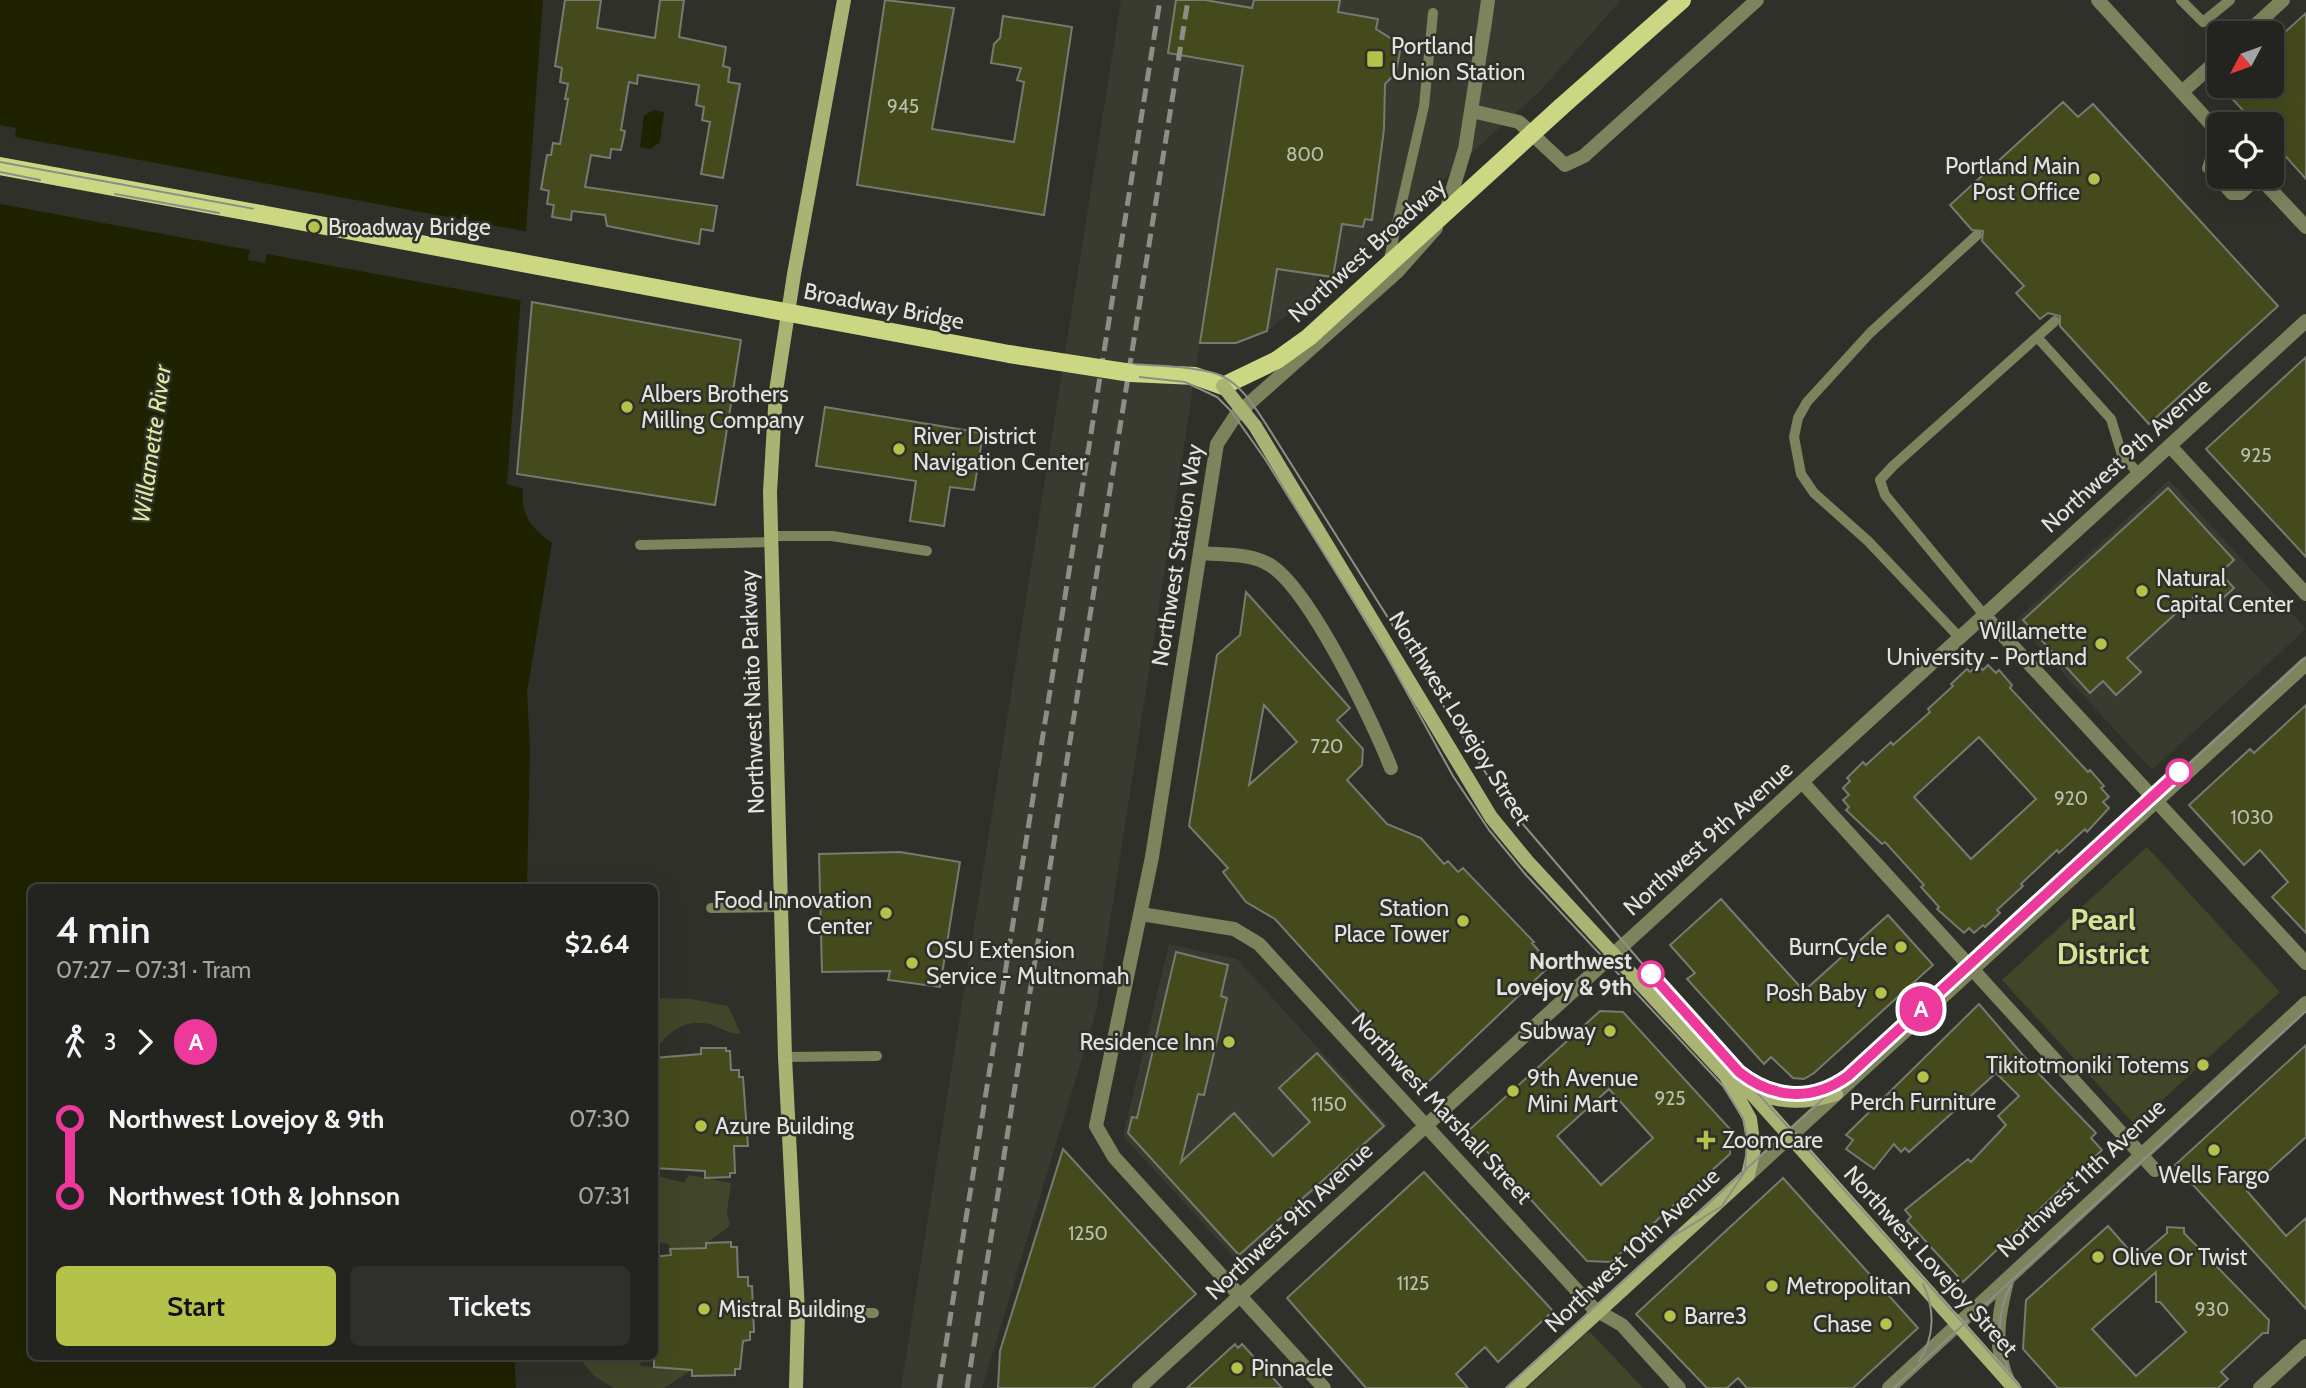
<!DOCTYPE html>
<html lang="en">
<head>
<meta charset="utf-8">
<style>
  :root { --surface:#23241f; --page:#2f302c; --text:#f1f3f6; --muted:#a3a4a4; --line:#40413d; --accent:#b5c249 }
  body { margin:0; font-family:Cabin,sans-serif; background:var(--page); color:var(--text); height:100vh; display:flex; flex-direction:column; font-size:26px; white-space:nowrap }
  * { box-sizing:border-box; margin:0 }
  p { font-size:23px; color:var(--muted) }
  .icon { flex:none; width:38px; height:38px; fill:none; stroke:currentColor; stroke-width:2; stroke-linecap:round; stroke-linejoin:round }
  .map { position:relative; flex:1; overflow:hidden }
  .side { position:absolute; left:28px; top:884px; width:630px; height:476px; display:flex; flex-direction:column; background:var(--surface); border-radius:10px; box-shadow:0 7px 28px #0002,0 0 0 2px var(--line) }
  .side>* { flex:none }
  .badge { padding:0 14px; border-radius:23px; font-size:24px; line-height:46px }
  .needle { width:46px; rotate:229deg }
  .controls { position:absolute; left:2207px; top:21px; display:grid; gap:14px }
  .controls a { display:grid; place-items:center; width:77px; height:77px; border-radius:10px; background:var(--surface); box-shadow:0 7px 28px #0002,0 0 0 2px var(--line); font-size:35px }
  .map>.badge { position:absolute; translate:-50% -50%; box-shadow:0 0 0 4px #fff }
  .legs { display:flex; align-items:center; gap:10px; height:77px; padding:0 28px; font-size:23px }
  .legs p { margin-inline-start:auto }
  .summary { display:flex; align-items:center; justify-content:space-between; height:119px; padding:0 28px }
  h1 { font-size:38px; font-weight:600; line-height:52px }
  .action { display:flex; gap:14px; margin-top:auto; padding:14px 28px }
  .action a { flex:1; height:80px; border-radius:10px; background:var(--accent); color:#111; font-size:28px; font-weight:600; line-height:80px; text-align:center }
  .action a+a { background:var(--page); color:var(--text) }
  ul { padding:0 28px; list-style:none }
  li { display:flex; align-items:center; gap:24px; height:77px; font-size:26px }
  li i { display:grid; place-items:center; width:10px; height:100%; margin:0 9px; background:currentColor }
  li i::after { content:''; width:18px; height:18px; margin:-9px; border:5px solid; border-radius:50%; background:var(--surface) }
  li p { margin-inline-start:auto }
  li:first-child i { background:linear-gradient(#0000 50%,currentColor 0) }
  li:last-child i { background:linear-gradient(currentColor 50%,#0000 0) }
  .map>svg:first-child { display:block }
  .built { fill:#393b30 }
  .green { fill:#424629 }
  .water { fill:#1f2201 }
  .pier { fill:#2f3029 }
  .building { fill:#454a1d; stroke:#787a72; stroke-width:2; fill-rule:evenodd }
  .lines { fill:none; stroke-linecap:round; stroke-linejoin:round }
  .service { stroke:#7d835c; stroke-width:10 }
  .pedestrian { stroke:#7d835c; stroke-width:14 }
  .minor { stroke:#7d835c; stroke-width:14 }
  .tertiary { stroke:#7d835c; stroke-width:14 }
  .secondary { stroke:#aab373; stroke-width:14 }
  .primary { stroke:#ccd784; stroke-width:18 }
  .tram { stroke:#8d8e88; stroke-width:2 }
  .rail { stroke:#8d8e88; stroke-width:5; stroke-dasharray:14 7; stroke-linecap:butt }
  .secondary-bridge { stroke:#aab373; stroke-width:14 }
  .primary-bridge { stroke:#ccd784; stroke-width:18 }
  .line-1-casing { stroke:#fff; stroke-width:16 }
  .line-1 { stroke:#ed389c; stroke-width:10 }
  .poi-dot { fill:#b5c249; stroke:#2f3029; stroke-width:2.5 }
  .stop-1-dot { fill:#fff; stroke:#ed389c; stroke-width:3.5 }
  .labels { text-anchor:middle; stroke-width:5; stroke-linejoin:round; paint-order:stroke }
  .number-label { font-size:19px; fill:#bbbdae }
  .poi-label { font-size:23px; fill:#e2e3df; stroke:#2f3029; text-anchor:start }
  .street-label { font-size:23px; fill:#e2e3df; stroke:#2f3029 }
  .stop-label { font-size:23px; font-weight:bold; fill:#e2e3df; stroke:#2f3029; text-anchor:end }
  .water-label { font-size:24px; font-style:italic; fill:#dfea9f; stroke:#2f3029 }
  .district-label { font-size:30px; font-weight:bold; fill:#d7e295; stroke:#2f3029 }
</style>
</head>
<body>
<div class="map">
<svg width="2306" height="1388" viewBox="0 0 2306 1388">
  <rect width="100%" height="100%" fill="#2f3029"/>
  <path class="built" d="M 1121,0 L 1621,0 L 1542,89 L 1335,278 L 1267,331 L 1236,343 L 1200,343 L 1096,1012 L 982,1388 L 901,1388 Z
    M 2169,480 L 2306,629 L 2152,770 L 2015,621 Z
    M 1169,944 L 1237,959 L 1388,1125 L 1238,1262 L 1123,1136 Z"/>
  <path class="green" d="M 2147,847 L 2280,992 L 2135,1125 L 2002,980 Z
    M 655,998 L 691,999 L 728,1006 L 741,1034 C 729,1034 725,1030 715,1026 C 689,1016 666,1031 655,1053 Z
    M 655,1175 L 684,1183 L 689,1175 L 731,1183 L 727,1212 L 730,1226 L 706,1243 L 706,1248 L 670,1249 L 669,1244 L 655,1242 Z
    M 1590,1332 L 1643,1388 L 1527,1388 L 1587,1333 Z
    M 578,1356 L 640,1360 L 641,1366 L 692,1370 L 664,1388 L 614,1388 L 594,1376 Z"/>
  <path class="water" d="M 0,0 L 543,0 L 507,484 L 523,489 C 521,516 530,527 552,543 L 527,692 L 530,749 L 527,887 L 32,887 L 32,1356 L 514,1356 L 516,1388 L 0,1388 Z
    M 653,110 L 664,112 L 660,142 L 650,149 L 640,147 L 644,116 Z"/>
  <path class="pier" d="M 0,125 L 16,128 L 15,137 L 529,232 L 524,301 L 267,254 L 265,263 L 248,260 L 250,250 L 0,204 Z"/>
  <path class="building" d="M 565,0 L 601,0 L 597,28 L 655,38 L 660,0 L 684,0 L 679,37 L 726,47 L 723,66 L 730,68 L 728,82 L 740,84 L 723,178 L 701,174 L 710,122 L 702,120 L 704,107 L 696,105 L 699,85 L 638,75 L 637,84 L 629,82 L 621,130 L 625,131 L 621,150 L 611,149 L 610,158 L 591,155 L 585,187 L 717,206 L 713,231 L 701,229 L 699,244 L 607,226 L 605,215 L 572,211 L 571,220 L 552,217 L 554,205 L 547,204 L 549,191 L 541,189 L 547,155 L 551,155 L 553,143 L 560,144 L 568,99 L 565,99 L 568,84 L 560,82 L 562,68 L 555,66 Z
    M 885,0 L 954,8 L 932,129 L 1014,142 L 1024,82 L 1017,80 L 1021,68 L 991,63 L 994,44 L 1000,38 L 1003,16 L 1072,27 L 1044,215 L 857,185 Z
    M 1176,0 L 1205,0 L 1252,8 L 1254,0 L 1340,0 L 1338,12 L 1378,19 L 1376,29 L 1395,41 L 1400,51 L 1396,73 L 1385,84 L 1384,129 L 1372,220 L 1365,219 L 1363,227 L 1342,224 L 1333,277 L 1277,269 L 1267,331 L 1236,343 L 1200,343 L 1243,66 L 1168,53 Z
    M 2306,13 L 2306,179 L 2272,141 L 2272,124 L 2256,124 L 2220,86 L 2272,86 L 2272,44 Z
    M 2063,102 L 2078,117 L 2093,104 L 2278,306 L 2149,424 L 2060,326 L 2060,316 L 2048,313 L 2040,319 L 2016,293 L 2024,286 L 1982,241 L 1983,231 L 1972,230 L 1950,205 Z
    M 532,302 L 741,340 L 715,505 L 517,474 Z
    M 2306,357 L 2306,557 L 2206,449 Z
    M 825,407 L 983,433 L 974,490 L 950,487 L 944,526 L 910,521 L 916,481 L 816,466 Z
    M 2168,488 L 2234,560 L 2220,573 L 2234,588 L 2210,610 L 2196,595 L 2127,658 L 2141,672 L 2116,695 L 2103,681 L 2090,693 L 2023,620 Z
    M 1246,592 L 1350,708 L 1337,720 L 1363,749 L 1362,765 L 1347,780 L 1387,824 L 1421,838 L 1444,864 L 1448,861 L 1458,872 L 1463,868 L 1534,942 L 1532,943 L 1551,965 L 1425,1085 L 1275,919 L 1246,902 L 1223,872 L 1228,868 L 1189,826 L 1217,655 L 1240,635 ZM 1264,705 L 1297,742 L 1249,785 Z
    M 1978,665 L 1983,670 L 1988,665 L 1996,673 L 1999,670 L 2012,685 L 2010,688 L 2088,772 L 2090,770 L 2104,786 L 2101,788 L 2109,797 L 2103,802 L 2109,808 L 2087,832 L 2085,829 L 2059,853 L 2057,850 L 2021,884 L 2023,886 L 1997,910 L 2000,913 L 1985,927 L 1983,925 L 1974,933 L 1969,928 L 1964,933 L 1937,909 L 1939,907 L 1921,887 L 1924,885 L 1885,842 L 1882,844 L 1846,810 L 1849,807 L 1843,800 L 1849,795 L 1843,788 L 1850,781 L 1847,778 L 1863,762 L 1866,765 L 1891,742 L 1893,745 L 1930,712 L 1928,709 L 1953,686 L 1951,684 L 1967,669 L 1970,672 ZM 1979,737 L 2036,799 L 1971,859 L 1914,797 Z
    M 2306,705 L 2306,933 L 2272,897 L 2288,882 L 2260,850 L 2244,865 L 2189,805 L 2250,749 L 2254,753 Z
    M 900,852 L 960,862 L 940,987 L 888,980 L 890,971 L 822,972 L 819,854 Z
    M 1721,899 L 1804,991 L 1888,915 L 1933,965 L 1814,1073 L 1804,1079 L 1793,1078 L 1771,1057 L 1764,1064 L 1687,979 L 1695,973 L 1670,945 Z
    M 1176,952 L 1228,965 L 1221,996 L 1227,998 L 1204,1095 L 1198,1094 L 1181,1162 L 1234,1113 L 1273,1156 L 1310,1122 L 1279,1088 L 1317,1053 L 1384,1126 L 1239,1255 L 1128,1133 L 1132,1117 L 1137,1118 Z
    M 1979,1004 L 2041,1076 L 2096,1133 L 2091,1138 L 2102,1150 L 1963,1282 L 1907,1221 L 1911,1217 L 1905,1210 L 1968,1159 L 1971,1162 L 2006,1125 L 1998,1116 L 2019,1096 L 1996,1073 L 1909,1152 L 1905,1148 L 1901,1152 L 1894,1144 L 1874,1169 L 1846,1149 L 1853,1140 L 1846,1135 Z
    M 1600,1011 L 1623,1012 L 1731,1130 L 1730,1154 L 1611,1262 L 1587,1261 L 1468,1131 ZM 1609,1089 L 1653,1138 L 1601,1185 L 1557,1136 Z
    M 2306,1045 L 2306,1137 L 2247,1191 L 2286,1236 L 2306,1218 L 2306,1309 L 2175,1165 Z
    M 701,1048 L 726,1048 L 726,1051 L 730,1051 L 731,1070 L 739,1070 L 739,1077 L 743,1077 L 748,1146 L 734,1146 L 735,1173 L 730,1173 L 730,1177 L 705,1178 L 705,1171 L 654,1168 L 654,1058 L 701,1054 Z
    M 1063,1149 L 1196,1294 L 1093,1388 L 998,1388 L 1000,1351 Z
    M 1424,1172 L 1553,1311 L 1498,1362 L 1485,1347 L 1456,1374 L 1468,1388 L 1366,1388 L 1287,1298 Z
    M 1783,1178 L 1918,1328 L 1853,1388 L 1747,1388 L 1738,1378 L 1727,1388 L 1707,1388 L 1636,1314 Z
    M 2108,1226 L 2137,1259 L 2167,1233 L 2167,1227 L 2184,1228 L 2184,1233 L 2269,1320 L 2268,1333 L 2263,1333 L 2221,1372 L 2228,1379 L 2218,1388 L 2058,1388 L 2023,1349 L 2026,1300 ZM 2156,1272 L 2156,1302 L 2160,1302 L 2186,1332 L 2136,1376 L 2092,1329 Z
    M 731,1242 L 731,1247 L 737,1247 L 738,1277 L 748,1277 L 748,1286 L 752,1286 L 754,1332 L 750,1332 L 750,1340 L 743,1341 L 740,1369 L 735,1369 L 735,1375 L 692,1376 L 692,1370 L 654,1367 L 654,1257 L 671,1255 L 670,1249 L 706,1248 L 706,1243 Z
    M 1235,1344 L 1238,1348 L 1242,1344 L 1282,1388 L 1187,1388 Z"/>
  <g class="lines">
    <path class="service" d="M 2181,0 L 2203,22 L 2230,0
      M 2219,148 L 2211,156 L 2207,168 L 2231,195 L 2241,195 L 2260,178
      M 1388,263 L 1424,106 L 1433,13
      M 2037,337 L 2111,419 L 2122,455 L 2139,474
      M 770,536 L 832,536 L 927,551
      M 640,545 L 771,542
      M 1985,616 L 1885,495 L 1880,480 L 1893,466 L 2055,321
      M 1960,638 L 1868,541 L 1814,493 L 1801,474 L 1794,437 L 1798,418 L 1807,402 L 1870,333 L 1977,235
      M 711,908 L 781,907
      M 785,1057 L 877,1056
      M 798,1312 L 874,1313"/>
    <path class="pedestrian" d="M 1803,783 L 2155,1170"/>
    <path class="minor" d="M 2247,33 L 2283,0
      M 2182,92 L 2219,59
      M 1472,111 L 1519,122 L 1565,165 L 1584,156 L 1757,0
      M 1446,211 L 1465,149 L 1485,22
      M 2170,446 L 2306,594
      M 1201,553 C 1223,555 1251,553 1270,565 C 1310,590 1373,722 1391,768
      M 1985,616 L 2306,963
      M 1141,914 L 1234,929 L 1259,944 L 1594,1309 L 1622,1325 L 1679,1388
      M 1241,1297 L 1114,1157 L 1096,1126 L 1152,857 L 1217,444 L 1236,415 L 1397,272 L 1436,228"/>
    <path class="tertiary" d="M 2098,0 L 2219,133
      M 1485,22 L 1488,0
      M 2259,177 L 2306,227
      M 1748,1175 L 2306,664
      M 2008,1278 C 1998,1315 1993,1345 2008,1381
      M 1241,1297 L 1324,1388
      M 1139,1388 L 2306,321
      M 1889,1388 L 2306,1003
      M 2260,1388 L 2306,1346"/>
    <path class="secondary" d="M 1255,426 L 1491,817 L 1527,861 L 1726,1076 L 1750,1119 L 1754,1149 L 1748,1175 L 1515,1388
      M 1727,1077 L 1745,1086 L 2014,1388
      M 1753,1090 C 1779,1105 1807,1103 1836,1094
      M 796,1388 L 798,1312 L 785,1057 L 770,492 L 776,391 L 794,274 L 844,0"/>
    <path class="primary" d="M 1561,107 L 1682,0
      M 0,166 L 261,214
      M 1131,373 L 1195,376 L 1223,386 L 1277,360"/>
    <path class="tram" d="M 0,162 L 1077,361 C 1113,365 1193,363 1222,376 C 1242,386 1254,406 1266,424 L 1504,802 L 1651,974 L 2021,1388
      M 0,172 L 40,180
      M 115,194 L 219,213
      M 311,230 L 387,244
      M 1076,370 L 1185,382 L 1217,397 L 1231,411 L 1265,459 L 1378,640 L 1453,776 L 1489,830 L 1526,875 L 1723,1086 L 1743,1118 L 1747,1138 L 1745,1171 L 1722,1206 L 1672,1237
      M 1753,1083 C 1778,1095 1805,1099 1831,1087
      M 1696,1215 L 2306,657
      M 1919,1361 C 1935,1337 1935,1309 1923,1284
      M 2008,1369 C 1996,1343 1997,1311 2011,1285
      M 1506,1388 L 1678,1231
      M 1894,1388 L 2306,1011"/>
    <path class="rail" d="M 939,1388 L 1160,0
      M 967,1388 L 1188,0"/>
    <path class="secondary-bridge" d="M 1223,386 L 1255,426"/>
    <path class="primary-bridge" d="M 261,214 L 1009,354 L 1131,373
      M 1277,360 L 1309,337 L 1561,107"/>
  </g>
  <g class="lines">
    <g class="line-1-casing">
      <path id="line-1" d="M 1651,974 L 1739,1072 C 1773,1099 1812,1102 1848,1076 L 2179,772"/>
    </g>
    <use href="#line-1" class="line-1"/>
  </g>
  <g class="poi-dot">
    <rect x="1366" y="50" width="18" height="18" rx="3.5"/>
    <circle cx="2094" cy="179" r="7"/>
    <circle cx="314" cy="227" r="7"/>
    <circle cx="627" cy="407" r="7"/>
    <circle cx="899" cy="449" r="7"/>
    <circle cx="2142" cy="591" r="7"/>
    <circle cx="2101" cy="644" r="7"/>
    <circle cx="886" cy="913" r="7"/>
    <circle cx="1463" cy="921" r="7"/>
    <circle cx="1901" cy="947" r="7"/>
    <circle cx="912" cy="963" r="7"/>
    <circle cx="1881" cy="993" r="7"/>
    <circle cx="1610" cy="1031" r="7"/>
    <circle cx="1229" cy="1042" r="7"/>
    <circle cx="2203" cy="1065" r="7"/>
    <circle cx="1923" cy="1077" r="7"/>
    <circle cx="1513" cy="1091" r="7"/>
    <circle cx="701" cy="1126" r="7"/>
    <path d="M1702.5 1129.5h7v7h7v7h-7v7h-7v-7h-7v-7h7z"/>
    <circle cx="2214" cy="1150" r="7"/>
    <circle cx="2098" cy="1257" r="7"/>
    <circle cx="1772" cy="1286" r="7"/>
    <circle cx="704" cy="1309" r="7"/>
    <circle cx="1670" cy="1316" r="7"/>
    <circle cx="1886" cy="1324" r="7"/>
    <circle cx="1237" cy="1368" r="7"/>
  </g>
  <g class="stop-1-dot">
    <circle cx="2179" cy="772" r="12"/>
    <circle cx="1651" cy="974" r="12"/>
  </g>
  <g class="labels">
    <g class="number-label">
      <text x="903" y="113">945</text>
      <text x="1305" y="161">800</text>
      <text x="2256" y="462">925</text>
      <text x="1327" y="753">720</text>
      <text x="2071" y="805">920</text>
      <text x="2252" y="824">1030</text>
      <text x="1670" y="1105">925</text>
      <text x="1329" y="1111">1150</text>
      <text x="1088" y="1240">1250</text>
      <text x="1413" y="1290">1125</text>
      <text x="2212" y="1316">930</text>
    </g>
    <g class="poi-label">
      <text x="1391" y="54">Portland<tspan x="1391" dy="26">Union Station</tspan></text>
      <text x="2080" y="174" text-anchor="end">Portland Main<tspan x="2080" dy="26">Post Office</tspan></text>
      <text x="328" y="235">Broadway Bridge</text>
      <text x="641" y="402">Albers Brothers<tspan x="641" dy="26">Milling Company</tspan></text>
      <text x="913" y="444">River District<tspan x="913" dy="26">Navigation Center</tspan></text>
      <text x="2156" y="586">Natural<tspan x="2156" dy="26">Capital Center</tspan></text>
      <text x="2087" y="639" text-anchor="end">Willamette<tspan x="2087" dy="26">University - Portland</tspan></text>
      <text x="872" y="908" text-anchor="end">Food Innovation<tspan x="872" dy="26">Center</tspan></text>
      <text x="1449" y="916" text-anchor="end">Station<tspan x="1449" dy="26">Place Tower</tspan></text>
      <text x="1887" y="955" text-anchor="end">BurnCycle</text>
      <text x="926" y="958">OSU Extension<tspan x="926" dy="26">Service - Multnomah</tspan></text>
      <text x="1867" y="1001" text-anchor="end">Posh Baby</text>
      <text x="1596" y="1039" text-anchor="end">Subway</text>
      <text x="1215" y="1050" text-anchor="end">Residence Inn</text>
      <text x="2189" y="1073" text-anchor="end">Tikitotmoniki Totems</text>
      <text x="1527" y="1086">9th Avenue<tspan x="1527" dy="26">Mini Mart</tspan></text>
      <text x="1923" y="1110" text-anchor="middle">Perch Furniture</text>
      <text x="715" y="1134">Azure Building</text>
      <text x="1722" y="1148">ZoomCare</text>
      <text x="2214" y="1183" text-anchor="middle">Wells Fargo</text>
      <text x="2112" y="1265">Olive Or Twist</text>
      <text x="1786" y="1294">Metropolitan</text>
      <text x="718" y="1317">Mistral Building</text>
      <text x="1684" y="1324">Barre3</text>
      <text x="1872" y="1332" text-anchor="end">Chase</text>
      <text x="1251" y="1376">Pinnacle</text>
    </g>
    <g class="street-label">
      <text transform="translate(1367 250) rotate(-42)" y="8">Northwest Broadway</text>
      <text transform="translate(884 306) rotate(11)" y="8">Broadway Bridge</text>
      <text transform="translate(2126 455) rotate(-42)" y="8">Northwest 9th Avenue</text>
      <text transform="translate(1177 555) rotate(-81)" y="8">Northwest Station Way</text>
      <text transform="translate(752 692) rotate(-92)" y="8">Northwest Naito Parkway</text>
      <text transform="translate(1460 718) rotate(58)" y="8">Northwest Lovejoy Street</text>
      <text transform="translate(1708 838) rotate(-42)" y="8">Northwest 9th Avenue</text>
      <text transform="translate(1442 1108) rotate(47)" y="8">Northwest Marshall Street</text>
      <text transform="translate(2081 1178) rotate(-43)" y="8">Northwest 11th Avenue</text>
      <text transform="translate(1289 1221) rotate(-43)" y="8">Northwest 9th Avenue</text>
      <text transform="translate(1632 1250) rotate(-43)" y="8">Northwest 10th Avenue</text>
      <text transform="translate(1931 1261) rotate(48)" y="8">Northwest Lovejoy Street</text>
    </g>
    <g class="stop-label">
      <text x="1632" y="969">Northwest<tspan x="1632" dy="26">Lovejoy &amp; 9th</tspan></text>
    </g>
    <g class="water-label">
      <text transform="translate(152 444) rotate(-82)" y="8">Willamette River</text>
    </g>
    <g class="district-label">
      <text x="2103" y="930">Pearl<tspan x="2103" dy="34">District</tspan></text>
    </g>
  </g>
</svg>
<div class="controls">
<a><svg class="needle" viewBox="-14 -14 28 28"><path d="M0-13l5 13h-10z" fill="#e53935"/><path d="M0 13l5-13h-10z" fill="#a3a4a4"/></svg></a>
<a><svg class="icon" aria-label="locate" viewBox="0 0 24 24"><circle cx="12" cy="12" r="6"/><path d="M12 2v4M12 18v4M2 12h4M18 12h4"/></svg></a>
</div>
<b class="badge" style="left:1921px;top:1009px;background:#ed389c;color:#fff">A</b>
<section class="side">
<div class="summary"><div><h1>4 min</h1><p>07:27 – 07:31 · Tram</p></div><b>$2.64</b></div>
<div class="legs"><svg class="icon" aria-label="walk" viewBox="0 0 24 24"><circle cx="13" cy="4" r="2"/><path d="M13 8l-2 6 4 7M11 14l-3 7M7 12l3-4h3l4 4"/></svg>3<svg class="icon" aria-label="forward" viewBox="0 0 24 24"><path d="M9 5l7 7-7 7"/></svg><b class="badge" style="background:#ed389c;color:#fff">A</b></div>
<ul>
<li><i style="color:#ed389c"></i><b>Northwest Lovejoy &amp; 9th</b><p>07:30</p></li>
<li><i style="color:#ed389c"></i><b>Northwest 10th &amp; Johnson</b><p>07:31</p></li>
</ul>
<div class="action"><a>Start</a><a>Tickets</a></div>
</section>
</div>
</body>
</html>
